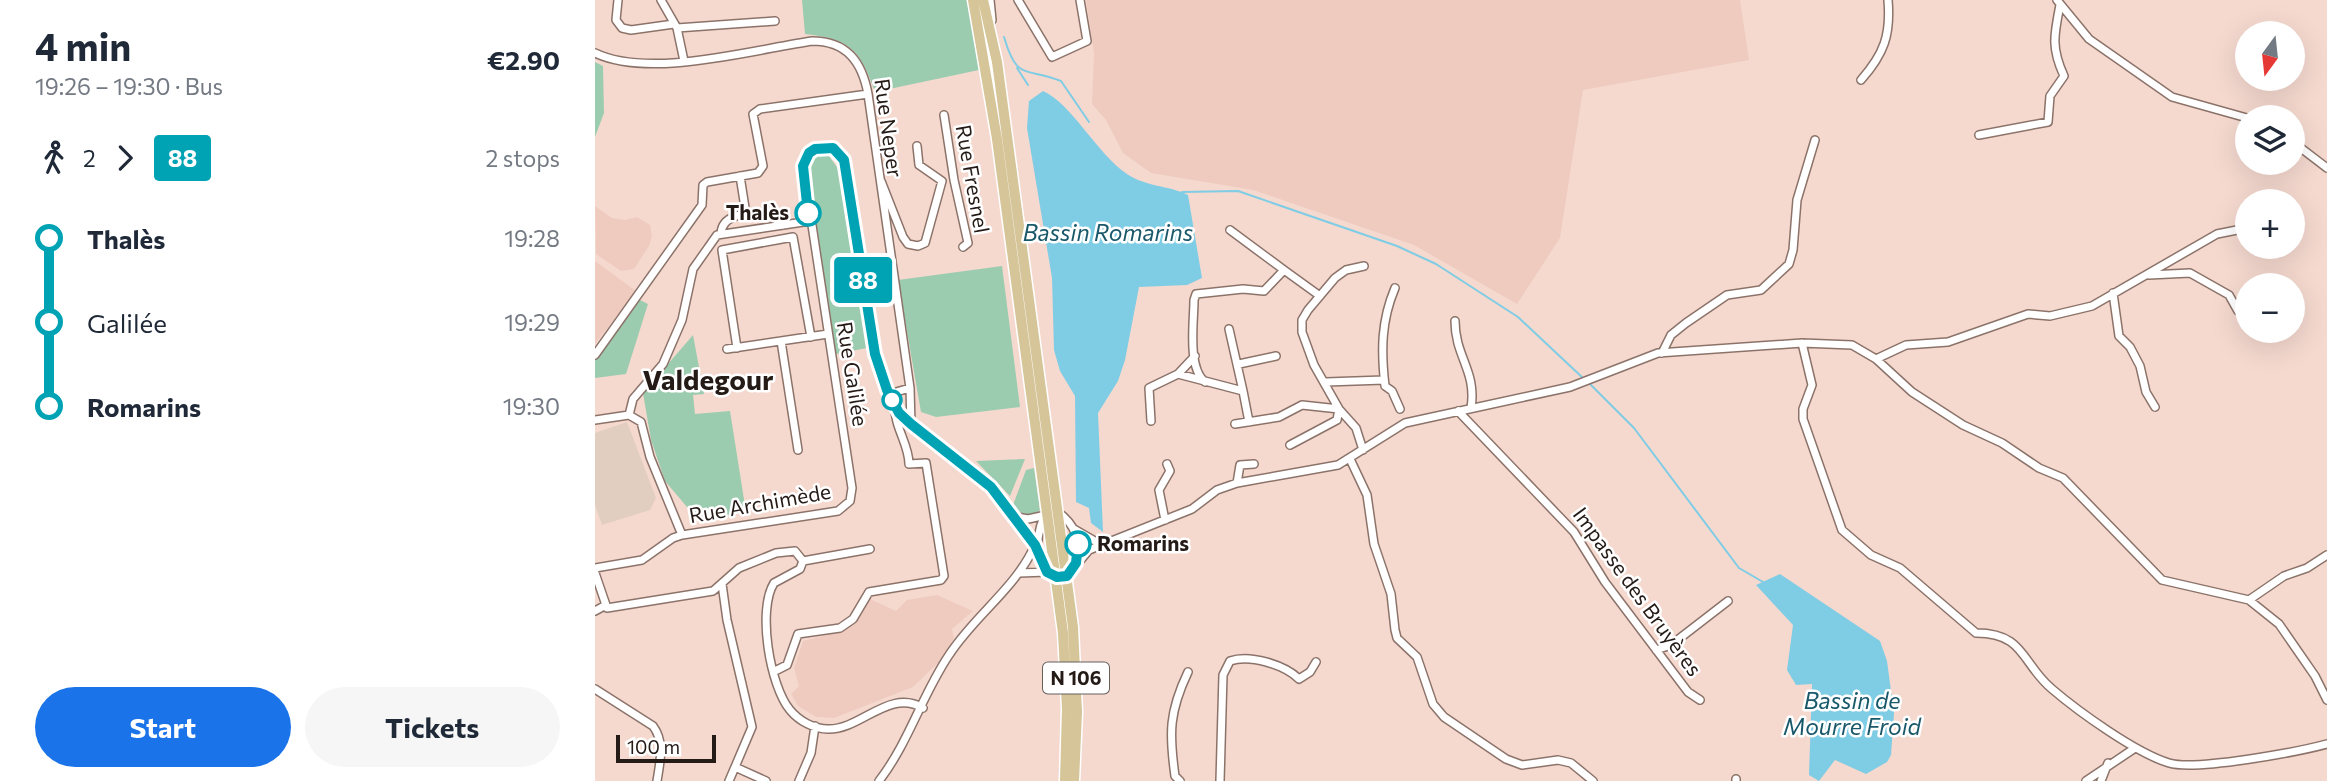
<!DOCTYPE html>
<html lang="en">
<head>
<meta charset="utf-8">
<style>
  :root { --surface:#fff; --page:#f6f6f7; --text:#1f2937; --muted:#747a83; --accent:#1a73e8 }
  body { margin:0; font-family:Commissioner,sans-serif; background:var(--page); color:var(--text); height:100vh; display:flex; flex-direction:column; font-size:26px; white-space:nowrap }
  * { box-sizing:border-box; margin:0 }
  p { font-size:23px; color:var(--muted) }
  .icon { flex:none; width:38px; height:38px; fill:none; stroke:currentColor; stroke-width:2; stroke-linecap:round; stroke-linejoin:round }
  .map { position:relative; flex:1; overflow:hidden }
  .side { display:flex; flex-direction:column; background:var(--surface); width:595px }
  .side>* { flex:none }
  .badge { padding:0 14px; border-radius:5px; font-size:24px; line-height:46px }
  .needle { width:46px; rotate:195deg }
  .controls { position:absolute; left:1640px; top:21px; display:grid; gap:14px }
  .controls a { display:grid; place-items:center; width:70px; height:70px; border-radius:50%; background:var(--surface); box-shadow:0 7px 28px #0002; font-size:35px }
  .scale { position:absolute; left:21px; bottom:18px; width:100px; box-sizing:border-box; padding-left:7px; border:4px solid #241a16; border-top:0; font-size:19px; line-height:24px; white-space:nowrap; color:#241a16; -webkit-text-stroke:5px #fff; paint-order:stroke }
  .map>.badge { position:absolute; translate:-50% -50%; box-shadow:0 0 0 4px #fff }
  .legs { display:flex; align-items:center; gap:10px; height:77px; padding:0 35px; font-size:23px }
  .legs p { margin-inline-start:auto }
  .summary { display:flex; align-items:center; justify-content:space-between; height:119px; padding:0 35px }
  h1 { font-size:38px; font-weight:700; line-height:52px }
  .button { display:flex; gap:14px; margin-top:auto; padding:14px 35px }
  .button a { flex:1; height:80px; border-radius:42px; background:var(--accent); color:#fff; font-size:28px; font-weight:700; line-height:80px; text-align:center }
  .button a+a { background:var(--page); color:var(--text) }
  ul { padding:0 35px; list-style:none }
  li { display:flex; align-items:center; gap:24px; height:84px; font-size:26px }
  li i { display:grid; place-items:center; width:10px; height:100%; margin:0 9px; background:currentColor }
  li i::after { content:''; width:18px; height:18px; margin:-9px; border:5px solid; border-radius:50%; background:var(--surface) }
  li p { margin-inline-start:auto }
  li:first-child i { background:linear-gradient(#0000 50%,currentColor 0) }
  li:last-child i { background:linear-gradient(currentColor 50%,#0000 0) }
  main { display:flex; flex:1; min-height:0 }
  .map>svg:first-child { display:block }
  .commercial { fill:#e2cec1 }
  .built { fill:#efcbbf }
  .green { fill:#9cccaf }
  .water { fill:#7fcce5 }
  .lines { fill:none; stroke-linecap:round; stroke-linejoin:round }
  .stream { stroke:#7fcce5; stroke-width:2 }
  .minor-casing { stroke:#8c736a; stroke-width:10 }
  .primary-casing { stroke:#fff; stroke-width:13 }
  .minor { stroke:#fff; stroke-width:7 }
  .primary { stroke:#d6c599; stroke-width:10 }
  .line-1-casing { stroke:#fff; stroke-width:16 }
  .line-1 { stroke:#00a3b4; stroke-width:10 }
  .stop-1-dot { fill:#fff; stroke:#00a3b4; stroke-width:3.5 }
  .labels { text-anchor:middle; stroke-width:5; stroke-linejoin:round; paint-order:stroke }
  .shield { fill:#fff; stroke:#665f5c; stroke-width:2 }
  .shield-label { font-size:19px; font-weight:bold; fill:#241a16 }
  .street-label { font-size:21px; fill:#241a16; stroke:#fff }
  .stop-label { font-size:21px; font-weight:bold; fill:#241a16; stroke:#fff; text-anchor:end }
  .water-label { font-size:23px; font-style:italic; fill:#19586a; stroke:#fff }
  .district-label { font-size:28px; font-weight:bold; fill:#241a16; stroke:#fff }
</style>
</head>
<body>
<main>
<section class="side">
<div class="summary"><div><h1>4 min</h1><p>19:26 – 19:30 · Bus</p></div><b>€2.90</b></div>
<div class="legs"><svg class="icon" aria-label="walk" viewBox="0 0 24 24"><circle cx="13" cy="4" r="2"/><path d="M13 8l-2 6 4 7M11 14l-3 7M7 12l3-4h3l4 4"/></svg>2<svg class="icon" aria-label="forward" viewBox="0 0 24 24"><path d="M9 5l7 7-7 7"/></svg><b class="badge" style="background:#00a3b4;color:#fff">88</b><p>2 stops</p></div>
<ul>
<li><i style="color:#00a3b4"></i><b>Thalès</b><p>19:28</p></li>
<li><i style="color:#00a3b4"></i><span>Galilée</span><p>19:29</p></li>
<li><i style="color:#00a3b4"></i><b>Romarins</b><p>19:30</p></li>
</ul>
<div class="button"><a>Start</a><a>Tickets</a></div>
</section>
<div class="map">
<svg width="1732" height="781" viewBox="0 0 1732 781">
  <rect width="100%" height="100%" fill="#f5d9cf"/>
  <path class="commercial" d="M 32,422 L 61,498 L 55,510 L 7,525 L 0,505 L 0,433 Z"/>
  <path class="built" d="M 491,0 L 1145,0 L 1154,60 L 988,90 L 965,238 L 922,304 L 819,245 L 658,190 L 556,173 L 528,153 L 511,120 L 497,104 L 499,53 Z
    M 0,206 L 17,218 L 30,220 L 42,217 L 55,225 L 57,236 L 54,246 L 39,269 L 26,271 L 1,254 Z
    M 0,261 L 41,291 L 0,344 Z
    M 342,595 L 378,611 L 357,629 L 359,638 L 343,663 L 318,687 L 239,718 L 221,717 L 203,706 L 196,694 L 204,686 L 199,668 L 208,641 L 248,631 L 261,620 L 273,598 L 301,611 L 312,600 Z"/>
  <path class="green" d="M 207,0 L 372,0 L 384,70 L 280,92 C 265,50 256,39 210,34 Z
    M 0,62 L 8,66 L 9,113 L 0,137 Z
    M 231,152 L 244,170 L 272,348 L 241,354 L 213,167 L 223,153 Z
    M 407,266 L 425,407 L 341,417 L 326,412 L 303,280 Z
    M 43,299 L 53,304 L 31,374 L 0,378 L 0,360 Z
    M 98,335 L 109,394 L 98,395 L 100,414 L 135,411 L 151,512 L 103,520 L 70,481 L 56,440 L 48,393 Z
    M 430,459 L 415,496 L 381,461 Z
    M 439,468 L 445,510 L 438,516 L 424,512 L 418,505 L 431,470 Z"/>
  <path class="water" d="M 448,91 C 476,103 503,155 532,174 C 551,187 573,185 593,195 L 607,278 L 592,285 L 544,287 L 530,360 L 523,381 L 503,413 L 508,532 L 496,523 L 494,508 L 481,502 L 480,396 L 465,371 L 459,350 L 457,278 L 432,128 L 434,101 Z
    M 1185,574 L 1285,641 L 1292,661 L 1299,713 L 1296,755 L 1292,762 L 1271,774 L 1240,760 L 1224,781 L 1214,775 L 1217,684 L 1201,685 L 1192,670 L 1198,625 L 1161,585 Z"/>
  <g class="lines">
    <path class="stream" d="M 409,37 C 422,81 429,67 466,81 L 494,122
      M 422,68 L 433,85
      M 587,192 L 643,191 L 802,246 L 841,264 L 923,317 L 989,379
      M 993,382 L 1039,428 L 1144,568 L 1168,582"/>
    <g class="minor-casing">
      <path id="minor" d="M 23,0 L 21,20 L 27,28 L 36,30 L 79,24
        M 66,0 L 82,28 L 89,61
        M 395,0 L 397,20
        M 423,0 L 457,57 L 492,41 L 485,0
        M 1462,0 L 1494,39 L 1577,97 L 1652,118
        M 82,28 L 180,21
        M 0,53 C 54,79 157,50 217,41 C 252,41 267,62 273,94 L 315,388 L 316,424
        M 1266,80 C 1289,54 1296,35 1293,0
        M 349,115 L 359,180 L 373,243 L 368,247
        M 1384,135 L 1453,122 L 1455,96 L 1469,76 C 1456,48 1459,35 1465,5
        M 1698,142 L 1732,168
        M 145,176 L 151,214
        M 286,181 L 308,237 L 313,244 L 323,246 L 330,243 L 347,181 L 324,165 L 322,146
        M 635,230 L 689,270
        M 126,233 C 128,212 155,214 171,212 L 188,225
        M 1554,275 L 1595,273 L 1634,295 L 1643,311
        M 800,288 C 786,321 786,351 790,386 L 797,391 L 805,409
        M 1518,293 L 1524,336 L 1535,347 L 1545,366 L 1551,392 L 1560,407
        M 860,321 C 860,357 882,371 876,408
        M 634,329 L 648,391
        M 186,341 L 203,450
        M 1207,343 L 1217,385 L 1208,409 L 1208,419 L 1247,530 L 1276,555 L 1305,568 L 1381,633 C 1430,633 1426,663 1457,689 C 1484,712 1541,753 1574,763 C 1601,771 1702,752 1732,744
        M 142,348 L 127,250 L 198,237 L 216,337
        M 132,349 L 233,334
        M 1067,353 L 1076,335 L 1091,323 L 1132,295 L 1166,290 L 1194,264 L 1198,250 L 1202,200 L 1220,140
        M 0,355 L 107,205 L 108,185 L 112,182 L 163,173 L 168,166 L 158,114 L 165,109 L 273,94
        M 1281,359 L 1311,345 L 1353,342 L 1433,314 L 1455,316 L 1497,306 L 1622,234 L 1652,228
        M 644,364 L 681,356
        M 583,374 L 648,391 L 654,422
        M 610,382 C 592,367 599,322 599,300 L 601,294 L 648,289 L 669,291 L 689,270 L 725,296
        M 731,382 L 789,380
        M 294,394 L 315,388
        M 863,411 L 979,532 L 1010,582 L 1093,692 L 1105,700
        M 34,415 L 38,399 L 68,364 L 87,320 L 98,269 L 122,235 L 215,221
        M 34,415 L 46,422 L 55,457 L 87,535
        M 0,420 L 34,415
        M 556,421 L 554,388 L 583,374 L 600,356
        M 640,424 L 684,417 L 707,405 L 744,409 L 742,420 L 695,445
        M 768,450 L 761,428 L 744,409 L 719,365 L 707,332 L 707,320 L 713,310 L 740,278 L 751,270 L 769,266
        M 755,459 L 772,495 L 779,544 L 796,594 L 800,630 L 802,638 L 822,657 L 838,704 L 849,717 L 911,759 L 927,765 L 963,760 L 976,763 L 998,781
        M 642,483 L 645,465 L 659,464
        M 463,512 C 481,525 485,540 482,562
        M 422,517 L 433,519 L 451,515
        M 449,517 C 439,539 437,580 472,576 L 494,550 L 597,509 L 622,490 L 642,483 L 743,465 L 810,423 L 975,387 L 1063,353 L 1207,343 L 1257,345 L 1281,359 L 1317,392 L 1368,425 L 1407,443 L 1444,468 L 1468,478 L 1567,580 L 1654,600 L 1684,624 L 1720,676 L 1732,700
        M 570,520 L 564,490 L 575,471 L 572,464
        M 479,529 L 505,544
        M 208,561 L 275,549
        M 0,568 L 47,560 L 78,538 L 87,535 L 243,511 L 255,501 L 257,488 L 208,166 L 214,153 C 228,144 240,147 249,161 L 280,354 C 299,432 341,437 393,485 C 412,501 426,524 440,544
        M 0,573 L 12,608 L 118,591 L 144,568 L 181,553 L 200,551 L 208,561 L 205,569 L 179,583 C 162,610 175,686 195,710 C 204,721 219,729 233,729 C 266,730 294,688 328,708
        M 424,573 L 452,572
        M 127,584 L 132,620 L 157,727 L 140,767 L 171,781
        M 1654,600 L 1689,576 L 1712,568 L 1732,555
        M 0,611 L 11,605
        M 1061,650 L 1076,645 L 1133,601
        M 180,671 L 192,665 L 203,634 L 245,628 L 258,619 L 274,592 L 346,580 L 349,576 L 331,463 L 314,464 C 314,444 299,427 300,406
        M 0,689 L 58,726 C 70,742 65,762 62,781
        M 134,781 L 140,767
        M 204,781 L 216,753 L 220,726
        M 284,781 C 314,742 327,695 354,655 C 379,616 421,588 440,545
        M 585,781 L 580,776 C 574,733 574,712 593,672
        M 625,781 L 628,675 L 635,661 C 655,654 690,665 704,679 L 715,672 L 721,662
        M 1141,781 L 1141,779
        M 1491,781 L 1540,748
        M 1506,781 L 1513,763"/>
    </g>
    <g class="primary-casing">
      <path id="primary" d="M 378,0 L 402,139 L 468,633 L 472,709 L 470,781
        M 388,0 L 402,62 L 478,627 L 482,712 L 479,781"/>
    </g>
    <use href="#minor" class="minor"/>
    <use href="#primary" class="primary"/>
  </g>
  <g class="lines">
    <g class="line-1-casing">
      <path id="line-1" d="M 213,213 L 208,166 L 214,153 L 220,149 L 238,148 L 249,160 L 280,354 L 292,390 L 304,413 L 316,424 L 396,487 L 440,545 L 452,572 L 462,577 L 472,576 L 481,563 L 483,544"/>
    </g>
    <use href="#line-1" class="line-1"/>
  </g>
  <g class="stop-1-dot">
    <circle cx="213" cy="213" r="12"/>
    <circle cx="297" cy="400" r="9"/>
    <circle cx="483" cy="544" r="12"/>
  </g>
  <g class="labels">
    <rect class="shield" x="448" y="662.5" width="66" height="31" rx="5"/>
    <g class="shield-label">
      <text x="481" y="685">N 106</text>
    </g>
    <g class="street-label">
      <text transform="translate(293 128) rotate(82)" y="7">Rue Neper</text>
      <text transform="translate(377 179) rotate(80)" y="7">Rue Fresnel</text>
      <text transform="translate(257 374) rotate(81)" y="7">Rue Galilée</text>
      <text transform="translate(165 504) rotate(-10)" y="7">Rue Archimède</text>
      <text transform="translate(1042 592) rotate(54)" y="7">Impasse des Bruyères</text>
    </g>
    <g class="stop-label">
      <text x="194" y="220">Thalès</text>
      <text x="502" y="551" text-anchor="start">Romarins</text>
    </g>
    <g class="water-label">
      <text x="513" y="241">Bassin Romarins</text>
      <text x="1257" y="709">Bassin de<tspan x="1257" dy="26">Mourre Froid</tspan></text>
    </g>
    <g class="district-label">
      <text x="113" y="390">Valdegour</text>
    </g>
  </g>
</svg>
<div class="controls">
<a><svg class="needle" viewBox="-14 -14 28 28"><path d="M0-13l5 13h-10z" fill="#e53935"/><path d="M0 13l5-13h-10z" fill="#747a83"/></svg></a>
<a><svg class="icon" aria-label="layers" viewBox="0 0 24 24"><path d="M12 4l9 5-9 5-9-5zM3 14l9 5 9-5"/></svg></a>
<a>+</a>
<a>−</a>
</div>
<div class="scale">100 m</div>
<b class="badge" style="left:268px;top:280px;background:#00a3b4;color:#fff">88</b>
</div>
</main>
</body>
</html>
